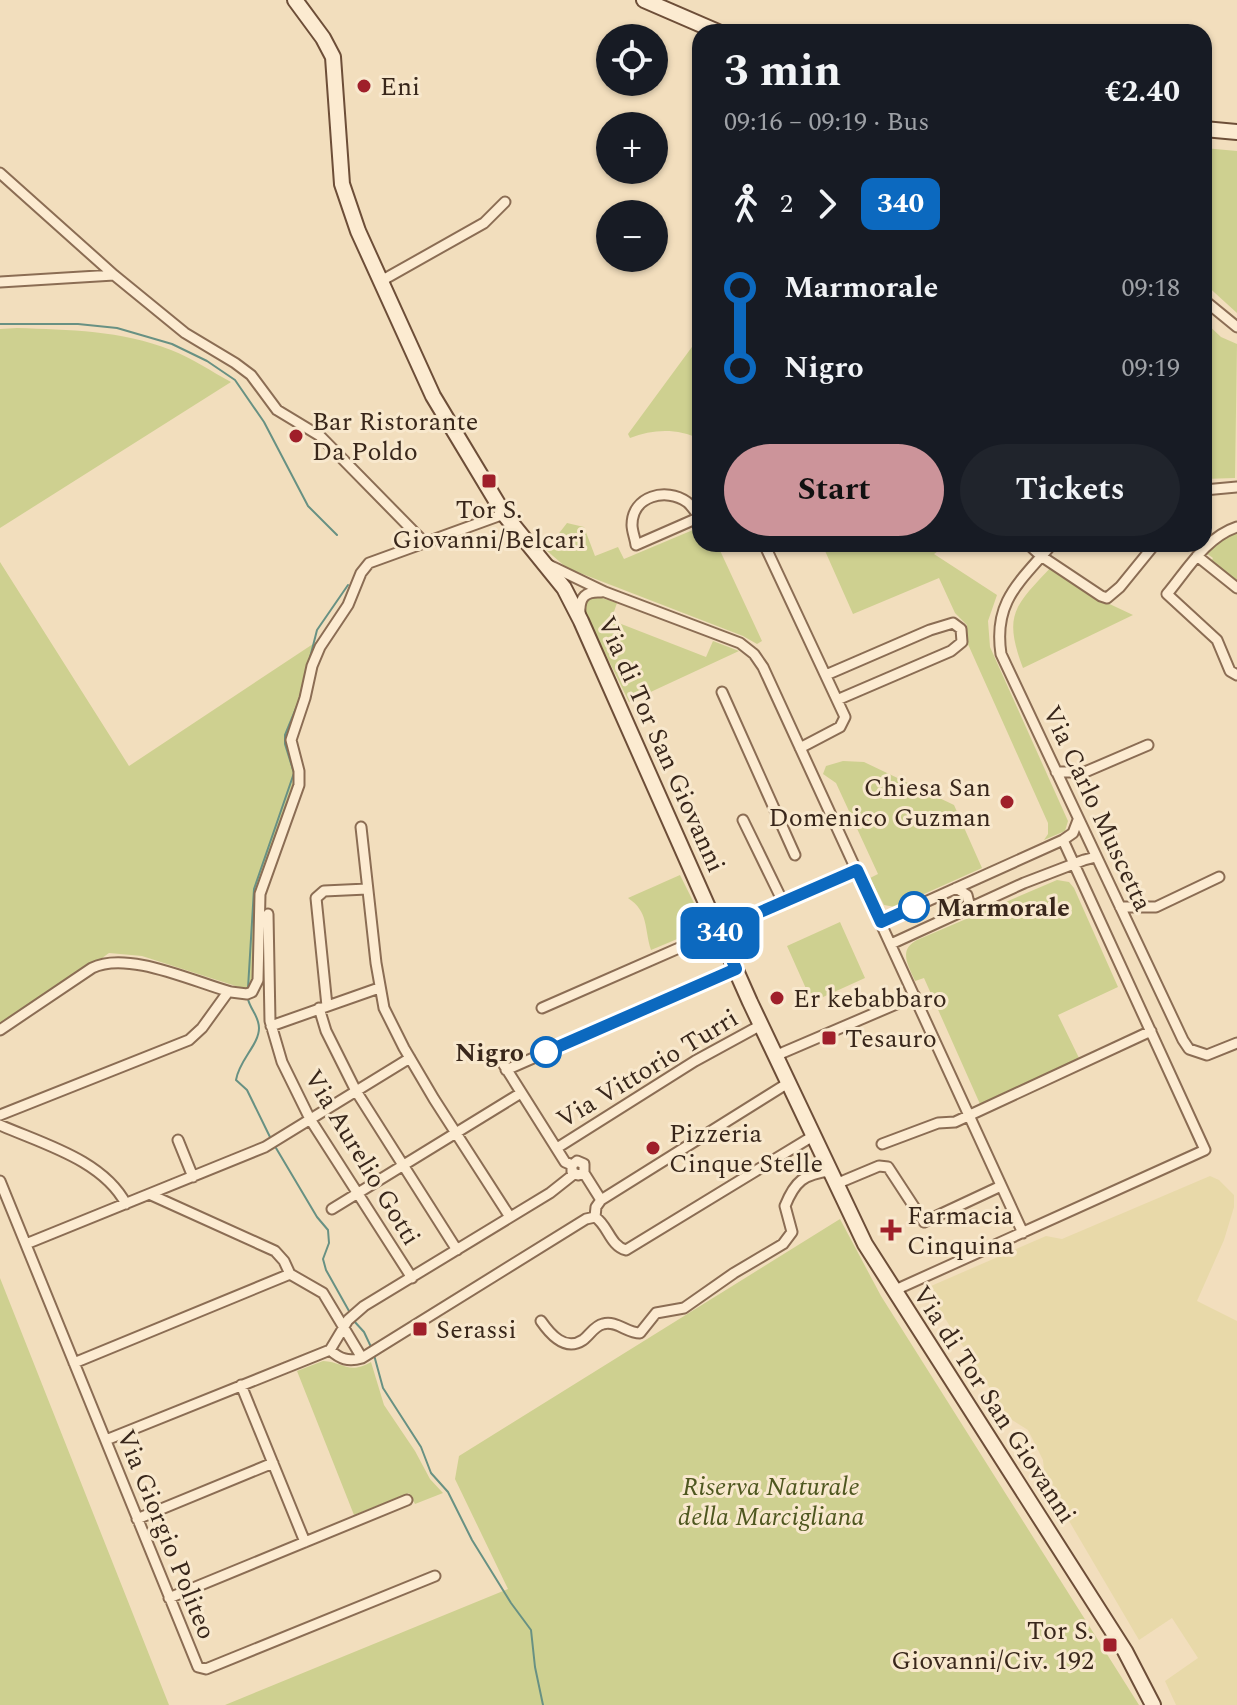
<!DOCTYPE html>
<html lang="en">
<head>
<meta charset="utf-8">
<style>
  :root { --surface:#171b24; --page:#20242c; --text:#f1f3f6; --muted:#9ea1a6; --accent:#cc949a }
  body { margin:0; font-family:Spectral,serif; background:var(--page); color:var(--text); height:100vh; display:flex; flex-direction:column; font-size:30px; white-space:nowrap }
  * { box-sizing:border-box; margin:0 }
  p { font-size:26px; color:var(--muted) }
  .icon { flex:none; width:44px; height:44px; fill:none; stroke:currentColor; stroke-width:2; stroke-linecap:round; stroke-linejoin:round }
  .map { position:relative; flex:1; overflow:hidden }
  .side { position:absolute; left:692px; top:24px; width:520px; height:528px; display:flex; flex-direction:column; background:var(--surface); border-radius:24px; box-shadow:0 2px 6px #0004 }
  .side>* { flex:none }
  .badge { padding:0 16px; border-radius:12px; font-size:28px; line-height:52px }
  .fabs { position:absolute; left:596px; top:24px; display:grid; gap:16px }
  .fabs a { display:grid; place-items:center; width:72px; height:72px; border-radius:50%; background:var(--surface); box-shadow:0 2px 6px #0004; font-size:40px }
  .map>.badge { position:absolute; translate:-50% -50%; box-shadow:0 0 0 4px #fff }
  .legs { display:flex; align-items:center; gap:12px; height:88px; padding:0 32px; font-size:26px }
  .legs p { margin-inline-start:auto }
  .overview { display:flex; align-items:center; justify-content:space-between; height:136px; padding:0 32px }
  h1 { font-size:44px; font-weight:700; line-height:60px }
  .cta { display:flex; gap:16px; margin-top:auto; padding:16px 32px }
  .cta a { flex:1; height:92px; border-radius:48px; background:var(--accent); color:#111; font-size:32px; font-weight:700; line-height:92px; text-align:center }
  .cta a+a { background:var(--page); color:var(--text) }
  ul { padding:0 32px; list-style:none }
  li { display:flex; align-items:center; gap:28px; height:80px; font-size:30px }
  li i { display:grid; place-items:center; width:12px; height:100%; margin:0 10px; background:currentColor }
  li i::after { content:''; width:20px; height:20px; margin:-10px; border:6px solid; border-radius:50%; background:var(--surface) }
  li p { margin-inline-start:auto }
  li:first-child i { background:linear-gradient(#0000 50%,currentColor 0) }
  li:last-child i { background:linear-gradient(currentColor 50%,#0000 0) }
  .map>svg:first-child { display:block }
  .farmland { fill:#e8d9a9 }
  .green { fill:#ced090 }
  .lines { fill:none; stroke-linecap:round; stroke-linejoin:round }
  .stream { stroke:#689183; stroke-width:2 }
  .street-casing { stroke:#8b6d54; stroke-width:13 }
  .secondary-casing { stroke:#6d4e38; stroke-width:18 }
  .street { stroke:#fcebd1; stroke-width:9 }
  .secondary { stroke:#fcebd1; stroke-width:14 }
  .line-1-casing { stroke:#fff; stroke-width:18 }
  .line-1 { stroke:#0c69bf; stroke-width:12 }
  .poi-dot { fill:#9f1f2a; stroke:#f8e8cd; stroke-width:3 }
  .stop-1-dot { fill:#fff; stroke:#0c69bf; stroke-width:4 }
  .labels { text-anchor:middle; stroke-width:6; stroke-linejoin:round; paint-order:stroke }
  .poi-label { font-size:26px; fill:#39271b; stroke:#f8e8cd; text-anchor:start }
  .street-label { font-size:26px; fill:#39271b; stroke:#f8e8cd }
  .stop-label { font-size:26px; font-weight:bold; fill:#39271b; stroke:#f8e8cd; text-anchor:start }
  .park-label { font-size:26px; font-style:italic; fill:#4e571f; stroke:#f8e8cd }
</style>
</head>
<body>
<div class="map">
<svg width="1237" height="1705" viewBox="0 0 1237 1705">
  <rect width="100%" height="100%" fill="#f2debd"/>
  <path class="farmland" d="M 1210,1176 L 1219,1180 L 1234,1195 L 1234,1207 L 1224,1240 L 1197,1301 L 1237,1321 L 1237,1705 L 1176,1705 L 1165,1681 L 1198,1658 L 1172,1618 L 1139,1640 L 1045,1480 L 1043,1460 L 1028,1430 L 1009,1418 L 930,1295 L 931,1286 L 1046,1236 L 1062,1239 Z"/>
  <path class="green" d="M 1204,148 L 1237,151 L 1237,313 L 1204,283 Z
    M 1204,321 L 1221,337 L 1237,344 L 1235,478 L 1204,479 Z
    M 17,328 C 69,330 121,330 171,350 C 192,358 212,372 231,382 L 0,528 L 0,329 Z
    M 700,336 L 700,439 C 677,428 653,429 630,438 L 628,434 Z
    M 567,523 L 584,527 L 595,556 L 618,547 L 624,559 L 700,527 L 700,544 L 717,544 L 762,641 L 757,644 L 743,636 L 567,568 L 546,550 Z
    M 1237,530 L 1237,590 L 1208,567 L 1213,558 L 1203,551 Z
    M 822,544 L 948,544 L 934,554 L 997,595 L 988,621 L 990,647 L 1068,821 L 1065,831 L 1044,840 L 1048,834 L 1048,823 L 967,642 L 967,625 L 955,613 L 939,578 L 853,614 Z
    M 0,562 L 129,766 L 316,642 L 300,705 L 293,721 L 298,773 L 290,801 L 257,892 L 253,982 L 245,989 L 142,956 L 109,953 L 0,1031 Z
    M 1053,565 L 1084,592 L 1133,615 L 1023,668 C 1002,613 1016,605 1053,565 Z
    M 596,596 L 617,603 L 611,620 L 706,657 L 713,641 L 739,651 L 629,702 L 584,610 L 588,598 Z
    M 843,761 L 864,762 L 954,805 L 982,868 L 895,907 L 884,905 L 870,878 L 878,874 L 836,783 L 823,774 L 826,766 Z
    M 680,875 L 706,927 L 651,950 C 644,928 649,912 628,898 Z
    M 1057,880 L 1069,882 L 1074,888 L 1118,987 L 1058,1015 L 1079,1058 L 980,1104 L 924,978 L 915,981 C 908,965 898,950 917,940 Z
    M 840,922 L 865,978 L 812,1002 L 787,946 Z
    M 840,1219 L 881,1296 L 1139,1705 L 225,1705 L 508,1589 L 455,1479 L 459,1456 Z
    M 0,1278 L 169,1705 L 0,1705 Z
    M 323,1361 C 344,1362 348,1375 371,1362 L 384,1405 L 415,1451 L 430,1479 L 443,1493 L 415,1504 L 409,1493 L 354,1515 L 297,1371 Z"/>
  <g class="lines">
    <path class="stream" d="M 0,324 L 78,324 L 117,328 L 172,344 L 207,361 L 235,380 L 264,422 L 308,506 L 337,535
      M 248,988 L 254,889 L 294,773 L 285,744 L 285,735 L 299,701 L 317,630 L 348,585
      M 248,999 C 250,1009 259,1016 259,1028 C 259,1045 239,1060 236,1080 L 247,1090 L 270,1137
      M 276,1148 L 317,1217 L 328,1230 L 329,1243 L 323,1259 L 326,1270 L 349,1311
      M 354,1321 L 364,1332 L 372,1349
      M 374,1355 L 383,1388 L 421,1447 L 431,1473 L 448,1492 L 472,1540 L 511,1603 L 531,1630 L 535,1667 L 543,1705"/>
    <g class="street-casing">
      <path id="street" d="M 0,173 L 114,275 L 185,333 L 235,363 L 251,375 L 277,410 L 320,436 L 424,542
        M 381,281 L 484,223 L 505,202
        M 0,282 L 114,275
        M 1204,300 L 1237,327
        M 1204,490 L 1237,487
        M 700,517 C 696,513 691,505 687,502 C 666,487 632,496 632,525 C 632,531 635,538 636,545 L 700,517
        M 1237,527 C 1206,537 1187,570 1167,594 L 1217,640 L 1230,671 L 1237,675
        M 764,544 L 845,717 L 840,727 L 800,748
        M 1028,544 L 1041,556 L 1101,596 L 1107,598 L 1120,587 L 1155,544
        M 1052,544 C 1020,582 993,601 1001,654 L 1183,1040 L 1189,1049 L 1207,1055 L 1237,1043
        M 1197,556 L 1237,588
        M 549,565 L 605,592 L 740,643 L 754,654 L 763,667 L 1023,1233
        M 580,613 C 579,597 586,591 601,592
        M 826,675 L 930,630 L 953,623 L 961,629 L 962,642 L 951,651 L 837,700
        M 722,692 L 795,855
        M 1056,772 L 1085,772 L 1148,745
        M 743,820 L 783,902
        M 361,827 L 376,963 L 384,1008 L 404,1048 L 434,1099 L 510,1217
        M 956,888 L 967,895 L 969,903 L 965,910
        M 1120,907 L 1156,907 L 1219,877
        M 268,914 L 270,1021 L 282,1062 L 310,1119 L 412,1278
        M 881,922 L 1063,840 L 1073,833 L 1078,820
        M 891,944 L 1024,883 L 1084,860 L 1096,857
        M 327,1006 L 316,898 L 324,891 L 367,889
        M 319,1008 L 326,1031 L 356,1091 L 457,1250
        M 542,1008 L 857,870
        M 271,1026 L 379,988
        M 0,1030 L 92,968 C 127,950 194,982 231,992 L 247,994 L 252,992 L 258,980 L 260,894 L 299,785 L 299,771 L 291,740 L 305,698 L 312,666 L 320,647 L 348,605 L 361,573 L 369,563 L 504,514
        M 497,1054 L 565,1162 L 572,1165 L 572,1172 L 578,1175 L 584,1173
        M 775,1056 L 915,996
        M 506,1070 L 736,969
        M 0,1115 L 189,1040 L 202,1028 L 228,992
        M 0,1125 C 43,1144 103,1160 126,1204
        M 178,1140 L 193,1177
        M 882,1144 L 938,1123 L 955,1122 L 1151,1031
        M 557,1148 L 695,1061 L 761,1025
        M 572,1165 L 577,1161 L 584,1164 L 584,1173 L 601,1200
        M 0,1181 L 198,1667 L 206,1669 L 435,1576
        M 836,1184 L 879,1166 L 888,1167 L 924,1222 L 1001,1186
        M 149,1194 L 275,1251 L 284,1261 L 290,1274 L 323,1293 L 362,1358
        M 332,1209 L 521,1093
        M 595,1217 C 608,1225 610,1246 626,1250 L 813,1136
        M 595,1217 L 596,1207 L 601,1200 L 788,1083
        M 26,1244 L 265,1147 L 410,1058
        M 893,1291 L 1205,1150 L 1063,840
        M 541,1321 C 550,1334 565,1352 583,1340 C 590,1335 594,1326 603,1324 C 616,1320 627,1333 640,1333 L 656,1313 L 684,1308 L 734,1273 L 783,1244 L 792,1232 L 785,1206 C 795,1181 804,1174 830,1171
        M 330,1350 C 340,1359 348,1362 362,1358 L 586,1219 L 595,1217
        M 330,1350 L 348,1320 L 364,1306 L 550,1193 L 574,1174
        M 74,1363 L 290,1274
        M 241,1385 L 305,1542
        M 106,1440 L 330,1350
        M 137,1519 L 273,1463
        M 169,1598 L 407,1500"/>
    </g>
    <g class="secondary-casing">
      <path id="secondary" d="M 295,0 L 323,38 L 333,57 L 342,184 L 358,231 L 433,396 L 504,514 L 564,588 L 581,621 L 750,1002 L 865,1244 L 1125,1651 L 1153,1705
        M 644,0 L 718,32
        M 1204,129 L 1237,132"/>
    </g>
    <use href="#street" class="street"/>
    <use href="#secondary" class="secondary"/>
  </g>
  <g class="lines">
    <g class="line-1-casing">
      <path id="line-1" d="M 546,1052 L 736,969 L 719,930 L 857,870 L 881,922 L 914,907"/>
    </g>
    <use href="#line-1" class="line-1"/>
  </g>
  <g class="poi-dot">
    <circle cx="364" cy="86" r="8"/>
    <circle cx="296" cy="436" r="8"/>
    <rect x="481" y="473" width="16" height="16" rx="4"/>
    <circle cx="1007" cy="802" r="8"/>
    <circle cx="777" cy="998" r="8"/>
    <rect x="821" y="1030" width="16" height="16" rx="4"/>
    <circle cx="653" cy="1148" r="8"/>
    <path d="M887 1218h8v8h8v8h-8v8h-8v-8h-8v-8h8z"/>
    <rect x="412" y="1321" width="16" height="16" rx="4"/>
    <rect x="1102" y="1637" width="16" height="16" rx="4"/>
  </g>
  <g class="stop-1-dot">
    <circle cx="914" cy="907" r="14"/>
    <circle cx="546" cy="1052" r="14"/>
  </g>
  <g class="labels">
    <g class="poi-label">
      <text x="380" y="95">Eni</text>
      <text x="312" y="430">Bar Ristorante<tspan x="312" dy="30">Da Poldo</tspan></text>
      <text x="489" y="518" text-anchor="middle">Tor S.<tspan x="489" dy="30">Giovanni/Belcari</tspan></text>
      <text x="991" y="796" text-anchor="end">Chiesa San<tspan x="991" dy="30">Domenico Guzman</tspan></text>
      <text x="793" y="1007">Er kebabbaro</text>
      <text x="845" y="1047">Tesauro</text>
      <text x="669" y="1142">Pizzeria<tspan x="669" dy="30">Cinque Stelle</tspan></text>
      <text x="907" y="1224">Farmacia<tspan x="907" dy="30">Cinquina</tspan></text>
      <text x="436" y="1338">Serassi</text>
      <text x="1094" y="1639" text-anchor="end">Tor S.<tspan x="1094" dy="30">Giovanni/Civ. 192</tspan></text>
    </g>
    <g class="street-label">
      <text transform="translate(662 744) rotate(66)" y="9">Via di Tor San Giovanni</text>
      <text transform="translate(1098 808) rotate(65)" y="9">Via Carlo Muscetta</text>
      <text transform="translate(647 1068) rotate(-31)" y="9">Via Vittorio Turri</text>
      <text transform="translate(363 1157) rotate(59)" y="9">Via Aurelio Gotti</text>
      <text transform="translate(995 1404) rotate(57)" y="9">Via di Tor San Giovanni</text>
      <text transform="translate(167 1534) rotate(68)" y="9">Via Giorgio Politeo</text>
    </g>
    <g class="stop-label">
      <text x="936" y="916">Marmorale</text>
      <text x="524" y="1061" text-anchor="end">Nigro</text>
    </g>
    <g class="park-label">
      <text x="771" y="1495">Riserva Naturale<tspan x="771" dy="30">della Marcigliana</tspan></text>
    </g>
  </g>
</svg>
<div class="fabs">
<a><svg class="icon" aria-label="locate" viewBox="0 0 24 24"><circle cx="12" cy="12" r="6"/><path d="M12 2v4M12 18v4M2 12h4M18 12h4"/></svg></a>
<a>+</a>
<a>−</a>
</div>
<b class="badge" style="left:720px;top:933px;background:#0c69bf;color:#fff">340</b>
<section class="side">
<div class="overview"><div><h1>3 min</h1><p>09:16 – 09:19 · Bus</p></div><b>€2.40</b></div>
<div class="legs"><svg class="icon" aria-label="walk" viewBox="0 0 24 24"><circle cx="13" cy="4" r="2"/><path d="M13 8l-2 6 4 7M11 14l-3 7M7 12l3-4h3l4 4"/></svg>2<svg class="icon" aria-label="forward" viewBox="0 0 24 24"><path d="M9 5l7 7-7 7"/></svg><b class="badge" style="background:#0c69bf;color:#fff">340</b></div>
<ul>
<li><i style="color:#0c69bf"></i><b>Marmorale</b><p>09:18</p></li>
<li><i style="color:#0c69bf"></i><b>Nigro</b><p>09:19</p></li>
</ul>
<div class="cta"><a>Start</a><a>Tickets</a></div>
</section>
</div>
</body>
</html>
